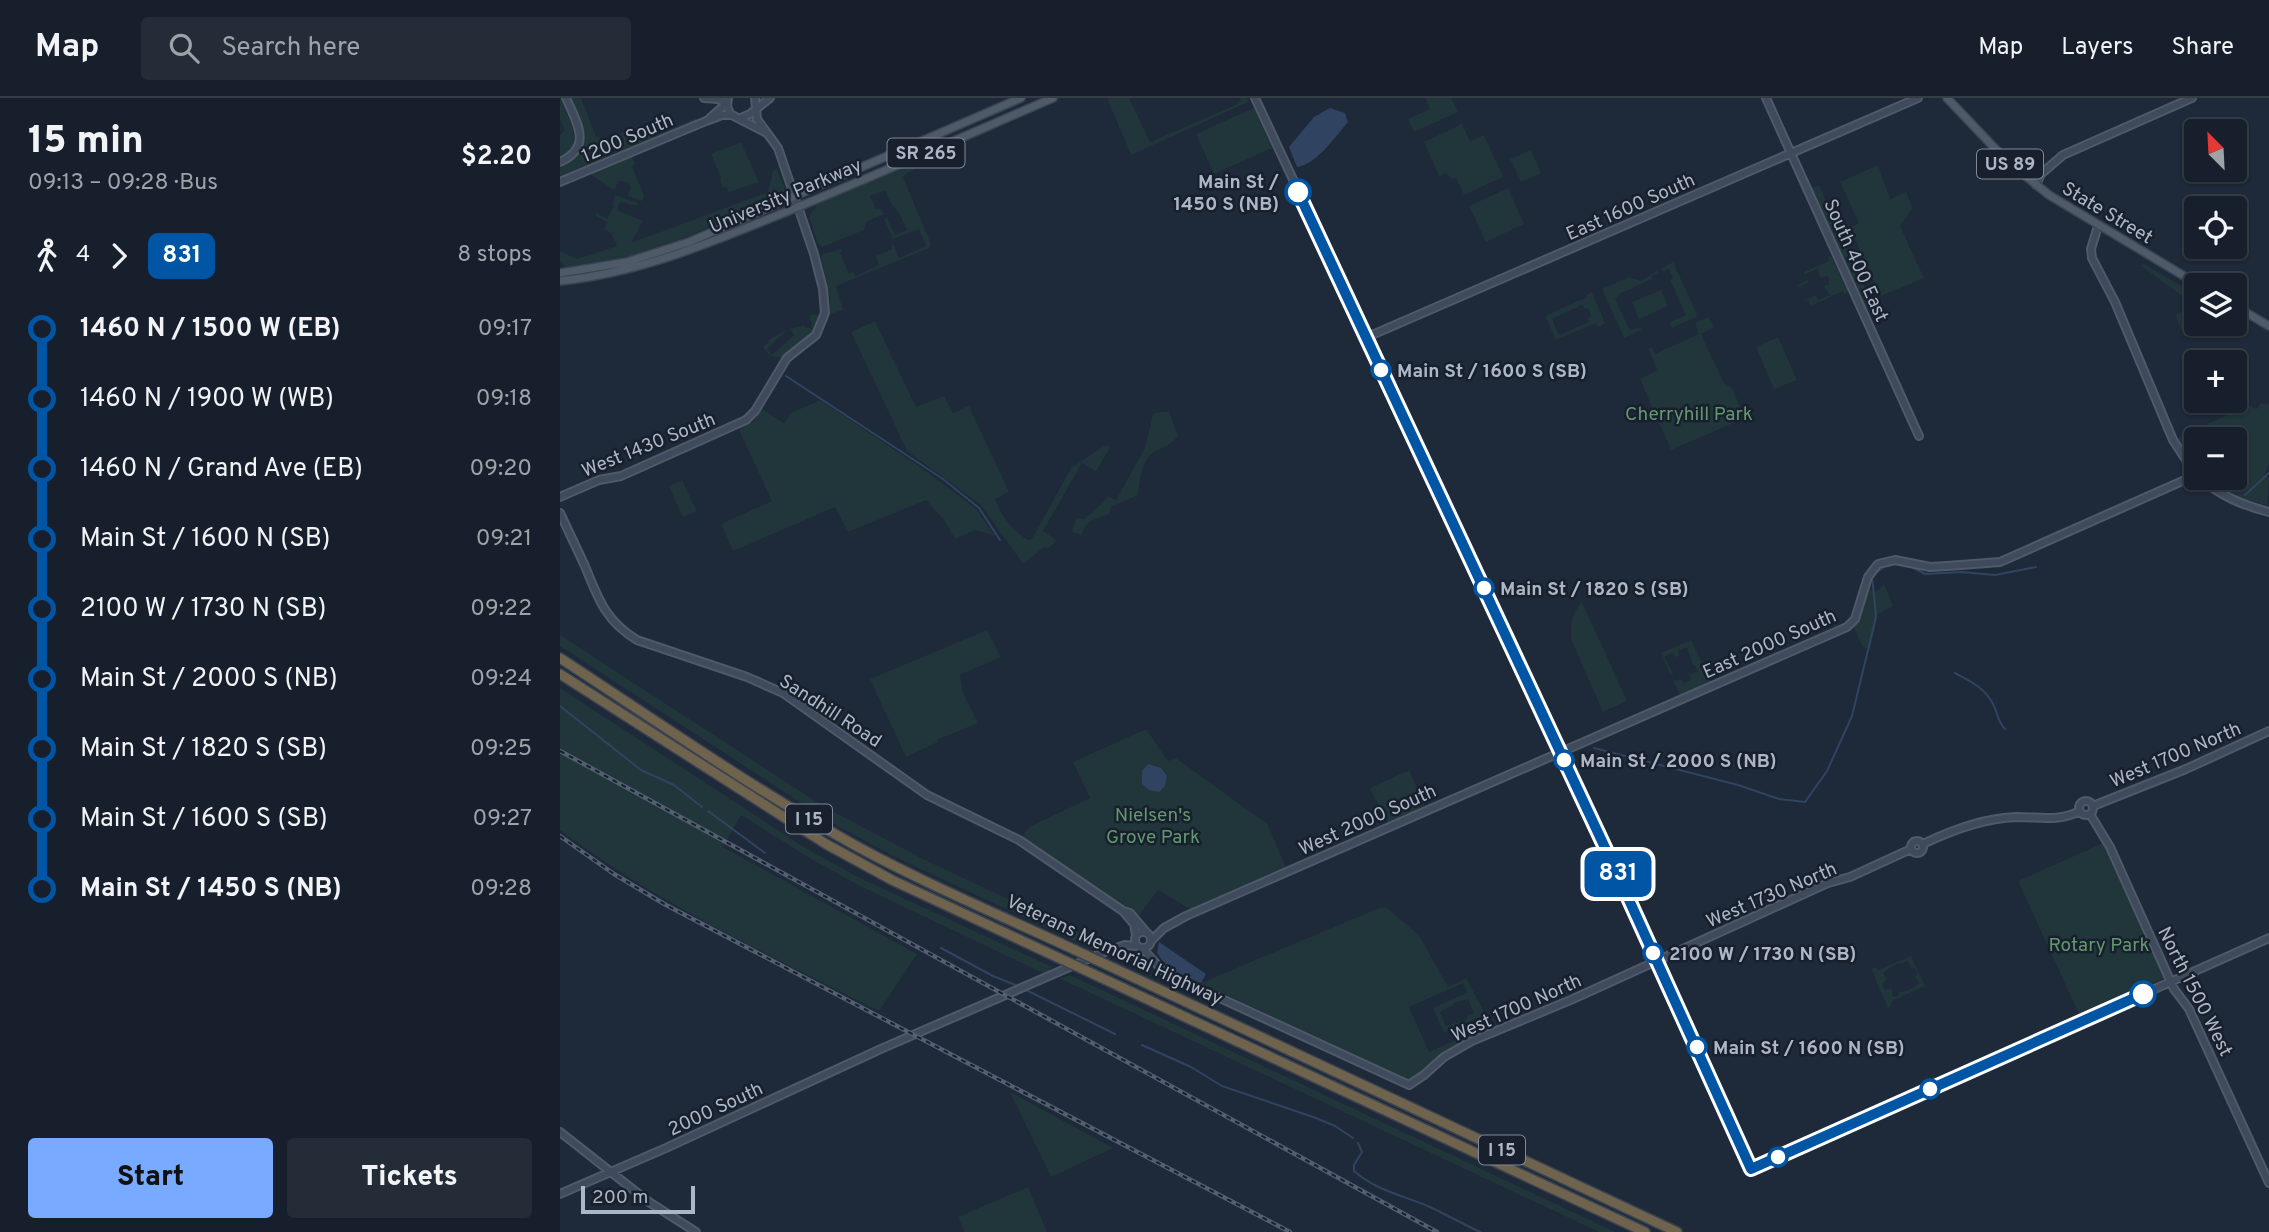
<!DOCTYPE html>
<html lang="en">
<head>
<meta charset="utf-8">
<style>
  :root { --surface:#161f2b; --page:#232c37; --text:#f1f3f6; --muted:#9ea2a9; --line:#353d47; --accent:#78aaff }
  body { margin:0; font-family:Overpass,sans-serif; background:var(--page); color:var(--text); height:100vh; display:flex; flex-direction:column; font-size:26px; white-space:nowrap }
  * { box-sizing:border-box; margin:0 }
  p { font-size:23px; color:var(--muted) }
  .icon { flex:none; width:38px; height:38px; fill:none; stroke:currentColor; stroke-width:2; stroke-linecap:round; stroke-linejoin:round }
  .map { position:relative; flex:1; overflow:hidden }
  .drawer { display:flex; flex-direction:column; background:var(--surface); width:560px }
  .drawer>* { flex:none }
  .badge { padding:0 14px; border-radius:10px; font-size:24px; line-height:46px }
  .needle { width:46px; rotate:336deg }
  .tools { position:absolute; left:1624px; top:21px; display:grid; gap:14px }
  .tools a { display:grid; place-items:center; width:63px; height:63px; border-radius:7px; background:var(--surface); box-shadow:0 2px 5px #0004,0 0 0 2px var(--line); font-size:35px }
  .scale { position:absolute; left:21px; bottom:18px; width:114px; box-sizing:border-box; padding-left:7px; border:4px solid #acb6c6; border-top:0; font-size:19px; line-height:24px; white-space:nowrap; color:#acb6c6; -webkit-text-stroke:5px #18202d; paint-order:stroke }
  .map>.badge { position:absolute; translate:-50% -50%; box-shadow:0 0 0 4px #fff }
  .legs { display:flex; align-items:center; gap:10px; height:77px; padding:0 28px; font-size:23px }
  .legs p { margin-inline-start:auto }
  .head { display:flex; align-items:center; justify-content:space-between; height:119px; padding:0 28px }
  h1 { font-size:38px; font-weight:800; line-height:52px }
  .action { display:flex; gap:14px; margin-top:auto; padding:14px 28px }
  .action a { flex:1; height:80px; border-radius:7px; background:var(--accent); color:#111; font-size:28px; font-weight:800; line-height:80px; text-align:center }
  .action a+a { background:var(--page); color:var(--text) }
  ul { padding:0 28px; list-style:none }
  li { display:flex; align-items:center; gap:24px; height:70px; font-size:26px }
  li i { display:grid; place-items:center; width:10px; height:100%; margin:0 9px; background:currentColor }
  li i::after { content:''; width:18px; height:18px; margin:-9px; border:5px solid; border-radius:50%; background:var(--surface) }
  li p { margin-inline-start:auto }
  li:first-child i { background:linear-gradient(#0000 50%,currentColor 0) }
  li:last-child i { background:linear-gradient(currentColor 50%,#0000 0) }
  header { display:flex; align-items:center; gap:42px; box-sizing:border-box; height:98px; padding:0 35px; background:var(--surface); border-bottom:2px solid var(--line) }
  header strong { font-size:33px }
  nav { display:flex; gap:38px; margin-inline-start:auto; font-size:24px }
  .search { width:490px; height:63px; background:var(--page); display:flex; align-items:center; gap:18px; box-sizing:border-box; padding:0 24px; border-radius:7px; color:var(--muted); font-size:26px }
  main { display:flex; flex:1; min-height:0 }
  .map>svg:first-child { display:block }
  .green { fill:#20363a; fill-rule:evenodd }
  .water { fill:#304461 }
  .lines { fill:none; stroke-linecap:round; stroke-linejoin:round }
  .stream { stroke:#304461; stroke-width:2 }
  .secondary-casing { stroke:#4f5967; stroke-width:10 }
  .primary-casing { stroke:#3b4453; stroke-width:10 }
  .highway-casing { stroke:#394350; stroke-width:12 }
  .secondary { stroke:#3f4a5c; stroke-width:6 }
  .primary { stroke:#4f5a69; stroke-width:7 }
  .highway { stroke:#70634e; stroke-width:9 }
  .rail-casing { stroke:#535f71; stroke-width:4.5 }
  .rail { stroke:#18202d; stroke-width:2; stroke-dasharray:5; stroke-linecap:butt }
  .highway-bridge-casing { stroke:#394350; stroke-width:12; stroke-linecap:butt }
  .highway-bridge { stroke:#70634e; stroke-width:9 }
  .line-1-casing { stroke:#fff; stroke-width:16 }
  .line-1 { stroke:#0055a4; stroke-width:10 }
  .stop-1-dot { fill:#fff; stroke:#0055a4; stroke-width:3.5 }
  .labels { text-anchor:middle; stroke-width:5; stroke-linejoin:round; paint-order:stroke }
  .shield { fill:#18202d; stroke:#808998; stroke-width:2 }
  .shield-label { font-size:18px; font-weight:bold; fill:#acb6c6 }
  .street-label { font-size:19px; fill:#acb6c6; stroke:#18202d }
  .stop-label { font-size:19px; font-weight:bold; fill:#acb6c6; stroke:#18202d; text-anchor:start }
  .park-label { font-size:19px; fill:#62986f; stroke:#18202d }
</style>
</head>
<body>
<header>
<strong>Map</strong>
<div class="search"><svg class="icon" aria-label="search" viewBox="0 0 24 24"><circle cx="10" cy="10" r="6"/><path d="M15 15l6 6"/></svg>Search here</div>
<nav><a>Map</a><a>Layers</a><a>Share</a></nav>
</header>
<main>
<section class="drawer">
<div class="head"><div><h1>15 min</h1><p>09:13 – 09:28 · Bus</p></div><b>$2.20</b></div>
<div class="legs"><svg class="icon" aria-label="walk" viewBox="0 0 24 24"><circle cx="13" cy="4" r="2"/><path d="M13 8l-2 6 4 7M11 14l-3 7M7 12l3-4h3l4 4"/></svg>4<svg class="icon" aria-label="forward" viewBox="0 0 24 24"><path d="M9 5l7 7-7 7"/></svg><b class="badge" style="background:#0055a4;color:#fff">831</b><p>8 stops</p></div>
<ul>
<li><i style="color:#0055a4"></i><b>1460 N / 1500 W (EB)</b><p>09:17</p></li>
<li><i style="color:#0055a4"></i><span>1460 N / 1900 W (WB)</span><p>09:18</p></li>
<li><i style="color:#0055a4"></i><span>1460 N / Grand Ave (EB)</span><p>09:20</p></li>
<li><i style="color:#0055a4"></i><span>Main St / 1600 N (SB)</span><p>09:21</p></li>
<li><i style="color:#0055a4"></i><span>2100 W / 1730 N (SB)</span><p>09:22</p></li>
<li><i style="color:#0055a4"></i><span>Main St / 2000 S (NB)</span><p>09:24</p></li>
<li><i style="color:#0055a4"></i><span>Main St / 1820 S (SB)</span><p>09:25</p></li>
<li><i style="color:#0055a4"></i><span>Main St / 1600 S (SB)</span><p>09:27</p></li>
<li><i style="color:#0055a4"></i><b>Main St / 1450 S (NB)</b><p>09:28</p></li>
</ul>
<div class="action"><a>Start</a><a>Tickets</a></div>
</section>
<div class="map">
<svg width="1709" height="1134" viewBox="0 0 1709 1134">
  <rect width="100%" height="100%" fill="#1e2939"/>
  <path class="green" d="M 0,0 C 8,20 27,47 0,60 L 0,37 L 5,32 L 0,22 Z
    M 10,0 L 21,0 L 36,38 L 46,41 L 52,56 L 51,58 L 0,80 L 0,70 C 36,54 21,28 10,0 Z
    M 547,0 L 569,0 L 590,44 L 676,7 L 681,0 L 687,0 L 688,4 L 571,57 Z
    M 865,0 L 891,0 L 898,14 L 854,34 L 848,21 L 870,11 Z
    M 694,10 L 712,50 L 654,76 L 636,36 Z
    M 136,20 L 137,22 L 59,55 L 51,37 L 54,38 L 79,27 L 83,37 L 89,36 L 91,39 Z
    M 902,26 L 910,43 L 924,37 L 943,79 L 904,97 L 896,80 L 892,81 L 886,75 L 879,78 L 864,44 Z
    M 181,44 L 199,84 L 169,94 L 166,89 L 163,90 L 160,83 L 161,79 L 151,56 Z
    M 971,52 L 981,75 L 961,84 L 950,61 Z
    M 72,58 L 75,66 L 72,68 L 84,98 L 82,103 L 67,98 L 71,90 L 67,84 L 59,83 L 54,92 L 30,76 Z
    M 364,62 L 366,62 C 361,70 349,72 343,79 L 371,146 L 369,150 L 276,188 L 283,212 L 270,216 L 270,200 L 261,160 L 262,156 L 281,151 L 282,152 L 280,155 L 289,175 L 293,174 L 296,178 L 319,167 L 316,158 L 332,151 L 331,146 L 334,148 L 339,160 L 366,148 L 359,131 L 333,141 L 324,121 L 327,120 L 335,137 L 347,132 C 341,118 338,113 331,106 L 325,92 L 310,98 L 316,111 L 320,110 L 324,116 L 306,124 L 304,132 L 262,149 L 258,146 L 249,118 L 258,106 Z
    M 1318,67 L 1330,101 L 1346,94 L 1353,110 L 1340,128 L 1364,180 L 1321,198 L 1290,130 L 1299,125 L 1280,84 Z
    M 217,70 L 226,93 L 129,138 L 70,158 L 6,169 L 0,163 L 0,153 L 17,161 L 57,148 L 51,135 L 44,131 L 48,125 L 35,117 L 37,115 L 47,121 L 54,108 L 52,107 L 55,97 L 78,105 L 76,108 L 60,104 L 57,112 L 83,123 L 71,145 L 208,94 L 213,73 Z
    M 1259,87 L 1313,208 L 1307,211 L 1252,90 Z
    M 948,90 L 964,126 L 926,144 L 909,108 Z
    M 1271,158 L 1288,194 L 1284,196 L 1283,193 L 1251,208 L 1248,202 L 1245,203 L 1238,187 L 1248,182 L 1244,174 L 1269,163 L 1268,159 ZM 1257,171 L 1261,180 L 1266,178 L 1269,180 L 1269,186 L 1264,188 L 1270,197 L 1258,202 L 1256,197 L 1245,202 L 1239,189 L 1249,184 L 1246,176 Z
    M 1113,164 L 1137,216 L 1136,219 L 1112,230 L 1110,224 L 1126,217 L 1110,182 L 1113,180 L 1109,171 L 1103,173 L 1101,171 Z
    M 1584,166 L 1636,197 L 1636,226 L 1649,226 L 1647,232 L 1635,233 L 1624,237 L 1615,217 L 1632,210 L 1632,205 L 1580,167 Z
    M 1098,172 L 1098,175 L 1091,178 L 1092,181 L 1059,196 L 1060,198 L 1055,200 L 1070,232 L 1077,230 L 1083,231 L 1064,240 L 1042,191 L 1069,179 L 1081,183 Z
    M 1101,192 L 1108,208 L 1079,221 L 1072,204 Z
    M 1032,194 L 1045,225 L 1038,229 L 1036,225 L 996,242 L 985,218 L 1027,199 L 1026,197 ZM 1022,207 L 1025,211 L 1028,210 L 1031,218 L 1028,220 L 1029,224 L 999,237 L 992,221 Z
    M 253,216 L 260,218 C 259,239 235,247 222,260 C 212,259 207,257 203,248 L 209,245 L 208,242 L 228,231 L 207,251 L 212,257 L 234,237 L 230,231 L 244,227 L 245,230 L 250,230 L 252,226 L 249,218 Z
    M 1149,219 L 1154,229 L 1141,236 L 1164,285 L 1172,290 L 1185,320 L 1111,352 L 1080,281 L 1097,272 L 1089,251 L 1092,249 L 1095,256 L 1139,236 L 1135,225 Z
    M 315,223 L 356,309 L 384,298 L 393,315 L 409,308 L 449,394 L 435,401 C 442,418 451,432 468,442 L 472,441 L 511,370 L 544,348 L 548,348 L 550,350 L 536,373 L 522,365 L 483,433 L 497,442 L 489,450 L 484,449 L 463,466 L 421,407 L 347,353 L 291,234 Z
    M 1218,239 L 1237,282 L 1214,291 L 1196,249 Z
    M 260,302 L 362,370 L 416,411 L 435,438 L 415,432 L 395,441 L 384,422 L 366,402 L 288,434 L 275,409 L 173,453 L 161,426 L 212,403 L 179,332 L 194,323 L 202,311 L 224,325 L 231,315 Z
    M 1680,305 L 1697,311 L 1701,305 L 1707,307 L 1709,305 L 1709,366 L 1705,376 L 1709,380 L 1707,407 L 1680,400 L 1645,380 L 1675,380 L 1675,341 L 1636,341 L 1636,372 L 1626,359 L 1618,340 L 1667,317 Z
    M 603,314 L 609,314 L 618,338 C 611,347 604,349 594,354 C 581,362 580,383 578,397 L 551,409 L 549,416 C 536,421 525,422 522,437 L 512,434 L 516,420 L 525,421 L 549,398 L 556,402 L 585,350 L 593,316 Z
    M 122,382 L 137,413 L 123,419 L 109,388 Z
    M 1310,482 L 1311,492 L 1316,494 L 1324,486 L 1333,508 L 1318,516 L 1310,552 L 1302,548 L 1293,528 Z
    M 1022,504 L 1067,603 L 1043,614 L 1011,541 C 1010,526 1012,515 1022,504 Z
    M 427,532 L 441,559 L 400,577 L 403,595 L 418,625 L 377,642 L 378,644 L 346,659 L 310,581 Z
    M 0,537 L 263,708 L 365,762 L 544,846 L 531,851 L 333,758 L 272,725 L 0,548 Z
    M 1131,542 L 1151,584 L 1120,598 L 1101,555 ZM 1127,549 L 1133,567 L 1135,567 L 1138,573 L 1129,577 L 1131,582 L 1123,585 L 1121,581 L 1114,583 L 1111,577 L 1113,575 L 1104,559 L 1113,555 L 1115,559 L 1119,558 L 1118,553 Z
    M 0,590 L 244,749 L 298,779 L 492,869 L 485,876 L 300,788 L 251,761 L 181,717 L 163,749 L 357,856 L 319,913 C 210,857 98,806 0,732 Z
    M 586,631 L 608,663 L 616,660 L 707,726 L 726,769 L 630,811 L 598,792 L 578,819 L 467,742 L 463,738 L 469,729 L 530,700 L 513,664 Z
    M 849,672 L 864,706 L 863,710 L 828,726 L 810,690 Z
    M 1543,745 L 1607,879 L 1520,918 L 1458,783 Z
    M 819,810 L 827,810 L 859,837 L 888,889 L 906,880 L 932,928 L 931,931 L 891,950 L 850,983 L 641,885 ZM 903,885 L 907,895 L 873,910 L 884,935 L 919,919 L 924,929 L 869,954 L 849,909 ZM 908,901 L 914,915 L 907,918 L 908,921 L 886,928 L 880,914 L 893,907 L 893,905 Z
    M 1351,858 L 1365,888 L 1332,903 L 1331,908 L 1328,910 L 1311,871 L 1315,869 L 1319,872 ZM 1348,863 L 1351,870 L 1355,870 L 1358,876 L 1355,879 L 1360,885 L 1347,893 L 1339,894 L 1339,898 L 1333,899 L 1331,890 L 1325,892 L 1322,886 L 1327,881 L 1323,875 L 1334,867 Z
    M 510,877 L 1055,1134 L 1039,1134 L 501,881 Z
    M 450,994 L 553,1050 L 491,1079 Z
    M 468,1089 L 487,1134 L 405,1134 L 398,1119 Z"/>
  <path class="water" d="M 770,10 L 785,15 L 788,24 C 776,38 756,67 737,69 L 729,49 L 754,19 Z
    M 588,666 L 601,670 L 607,678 L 605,688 L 599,694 L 589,692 L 582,686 L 582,673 Z
    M 599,844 L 646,876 L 641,885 C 622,876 609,874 597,855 Z"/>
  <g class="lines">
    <path class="stream" d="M 226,278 L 383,381 L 419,410 L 440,442
      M 1685,397 L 1709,375
      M 1395,575 C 1410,583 1424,589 1433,606 C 1438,615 1437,623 1445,631
      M 0,608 L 81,672 L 114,687 L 142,709
      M 1034,650 L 1178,687 L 1219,701 L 1245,704 L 1267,673 L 1292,618 L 1316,519 L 1312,478 L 1324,469 L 1337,466 L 1352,469 L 1365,476 L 1401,474 L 1435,477 L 1476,469
      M 148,713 L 205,755
      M 381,850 L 433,878 L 458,888
      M 466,892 L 555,936
      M 582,947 L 631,969 L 662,988 L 756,1020 L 775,1028 L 793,1040
      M 798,1045 L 802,1054 L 794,1067 L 794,1073 C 817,1093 842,1097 870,1109 C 887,1117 903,1126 920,1134"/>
    <g class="secondary-casing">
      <path id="secondary" d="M 144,0 L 158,1 L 167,5
        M 168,0 L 167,8 L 170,16 L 205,34
        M 695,0 L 1055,771 L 1191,1071 L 1709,840
        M 1206,0 L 1359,338
        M 150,20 L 167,5
        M 181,20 L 190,16 L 210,0
        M 0,64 C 33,49 17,25 6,0
        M 0,84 L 146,23 L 162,17 L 172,17
        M 1476,87 L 1481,76 L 1503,57 L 1632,0
        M 1538,128 L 1531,151 L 1532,160 L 1555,204 L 1613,342 L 1636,377
        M 805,240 L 1358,0
        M 1639,380 C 1661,398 1682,407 1709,414
        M 0,399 L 39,382 L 61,378 L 186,322 L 195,313 L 227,260 L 256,237 L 265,215 L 263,191 L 254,156 L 218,50 L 197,21 L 195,0
        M 0,415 C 8,432 16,449 24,466 C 38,499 44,522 77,542 L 187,579 L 223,595 L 367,697 L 459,742 L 563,813 L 570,815 L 586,834
        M1519 710a7 7 0 1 1 14 0a7 7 0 1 1-14 0Z
        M 1533,708 L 1626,671 L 1709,633
        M 1530,716 L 1550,749 L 1614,891 L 1629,911 L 1709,1085
        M1351 749a6 6 0 1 1 12 0a6 6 0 1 1-12 0Z
        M 1363,746 C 1390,733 1426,720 1456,719 C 1480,719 1498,724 1520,713
        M 563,813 L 574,826 L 576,837
        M575 842a8 8 0 1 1 16 0a8 8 0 1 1-16 0Z
        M 592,842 L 604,830 L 626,818 L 1287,529 L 1295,521 L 1308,479 L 1318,466 L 1335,462 L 1370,469 L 1387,468 L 1440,464 L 1636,377
        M 582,850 L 603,873 L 612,878 L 849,987 L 864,977 L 884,959 L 912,943 L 1013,901 L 1268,785 L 1290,779 L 1351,751
        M 0,1034 L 89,1104 L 136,1134
        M 0,1096 L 106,1050 L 323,950 L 542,855 L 565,847 L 577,848"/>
    </g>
    <g class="primary-casing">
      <path id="primary" d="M 1387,0 L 1447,63 L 1489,97 L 1639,187
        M 0,175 L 67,164 L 129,144 L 461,0
        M 0,183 C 83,174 152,144 228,113 C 317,77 405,38 493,0
        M 1675,208 L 1709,228"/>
    </g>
    <g class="highway-casing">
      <path id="highway" d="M 0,560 C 98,624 195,692 298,749 C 368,787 442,818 515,852
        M 0,576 L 266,746 L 332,782 L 499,860
        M 545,866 L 1117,1134
        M 529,874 L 1085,1134"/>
    </g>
    <use href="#secondary" class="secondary"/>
    <use href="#primary" class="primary"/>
    <use href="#highway" class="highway"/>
    <g class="rail-casing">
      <path id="rail" d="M 0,653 L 877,1134
        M 0,738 L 54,776 L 106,807 L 730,1134"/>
    </g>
    <use href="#rail" class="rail"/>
    <g class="highway-bridge-casing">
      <path id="highway-bridge" d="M 515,852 L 545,866
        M 499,860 L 529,874"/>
    </g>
    <use href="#highway-bridge" class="highway-bridge"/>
  </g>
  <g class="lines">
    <g class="line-1-casing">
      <path id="line-1" d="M 738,94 L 1055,771 L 1191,1071 L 1583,896"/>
    </g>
    <use href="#line-1" class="line-1"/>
  </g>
  <g class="stop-1-dot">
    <circle cx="738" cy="94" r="12"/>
    <circle cx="821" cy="272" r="9"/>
    <circle cx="924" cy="490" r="9"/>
    <circle cx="1004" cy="662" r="9"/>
    <circle cx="1093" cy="855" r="9"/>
    <circle cx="1583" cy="896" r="12"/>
    <circle cx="1137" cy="949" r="9"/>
    <circle cx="1370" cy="991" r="9"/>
    <circle cx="1218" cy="1059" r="9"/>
  </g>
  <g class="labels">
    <g class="shield">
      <rect x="327.5" y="40.5" width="77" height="29" rx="5"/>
      <rect x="1417" y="51.5" width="66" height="29" rx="5"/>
      <rect x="226" y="706.5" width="46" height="29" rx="5"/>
      <rect x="919" y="1037.5" width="46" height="29" rx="5"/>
    </g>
    <g class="shield-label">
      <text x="366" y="61">SR 265</text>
      <text x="1450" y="72">US 89</text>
      <text x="249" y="727">I 15</text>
      <text x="942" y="1058">I 15</text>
    </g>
    <g class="street-label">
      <text transform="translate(67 39) rotate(-23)" y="7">1200 South</text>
      <text transform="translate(225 97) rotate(-23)" y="7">University Parkway</text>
      <text transform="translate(1070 108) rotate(-24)" y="7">East 1600 South</text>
      <text transform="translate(1548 114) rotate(31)" y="7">State Street</text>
      <text transform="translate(1297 162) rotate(66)" y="7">South 400 East</text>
      <text transform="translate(88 346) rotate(-22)" y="7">West 1430 South</text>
      <text transform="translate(1209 545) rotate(-24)" y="7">East 2000 South</text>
      <text transform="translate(271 612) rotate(33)" y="7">Sandhill Road</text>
      <text transform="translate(1615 656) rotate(-23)" y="7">West 1700 North</text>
      <text transform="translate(807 721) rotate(-24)" y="7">West 2000 South</text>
      <text transform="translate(1211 796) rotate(-23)" y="7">West 1730 North</text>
      <text transform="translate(555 851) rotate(25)" y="7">Veterans Memorial Highway</text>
      <text transform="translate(1636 893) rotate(63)" y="7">North 1500 West</text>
      <text transform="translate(956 909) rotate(-24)" y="7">West 1700 North</text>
      <text transform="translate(155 1010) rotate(-25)" y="7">2000 South</text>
    </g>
    <g class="stop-label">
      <text x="719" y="90" text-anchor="end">Main St /<tspan x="719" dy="22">1450 S (NB)</tspan></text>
      <text x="837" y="279">Main St / 1600 S (SB)</text>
      <text x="940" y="497">Main St / 1820 S (SB)</text>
      <text x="1020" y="669">Main St / 2000 S (NB)</text>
      <text x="1109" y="862">2100 W / 1730 N (SB)</text>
      <text x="1153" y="956">Main St / 1600 N (SB)</text>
    </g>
    <g class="park-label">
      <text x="1129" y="322">Cherryhill Park</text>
      <text x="593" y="723">Nielsen's<tspan x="593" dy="22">Grove Park</tspan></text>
      <text x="1539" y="853">Rotary Park</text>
    </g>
  </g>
</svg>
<div class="tools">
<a><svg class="needle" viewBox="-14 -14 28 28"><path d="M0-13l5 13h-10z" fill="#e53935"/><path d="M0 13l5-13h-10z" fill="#9ea2a9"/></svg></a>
<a><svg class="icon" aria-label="locate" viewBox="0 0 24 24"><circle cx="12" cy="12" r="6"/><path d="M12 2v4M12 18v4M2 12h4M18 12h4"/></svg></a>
<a><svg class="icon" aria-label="layers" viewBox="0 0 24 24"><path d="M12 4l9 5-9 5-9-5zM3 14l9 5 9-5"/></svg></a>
<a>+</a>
<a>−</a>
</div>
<div class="scale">200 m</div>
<b class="badge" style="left:1058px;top:776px;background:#0055a4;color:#fff">831</b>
</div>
</main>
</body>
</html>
